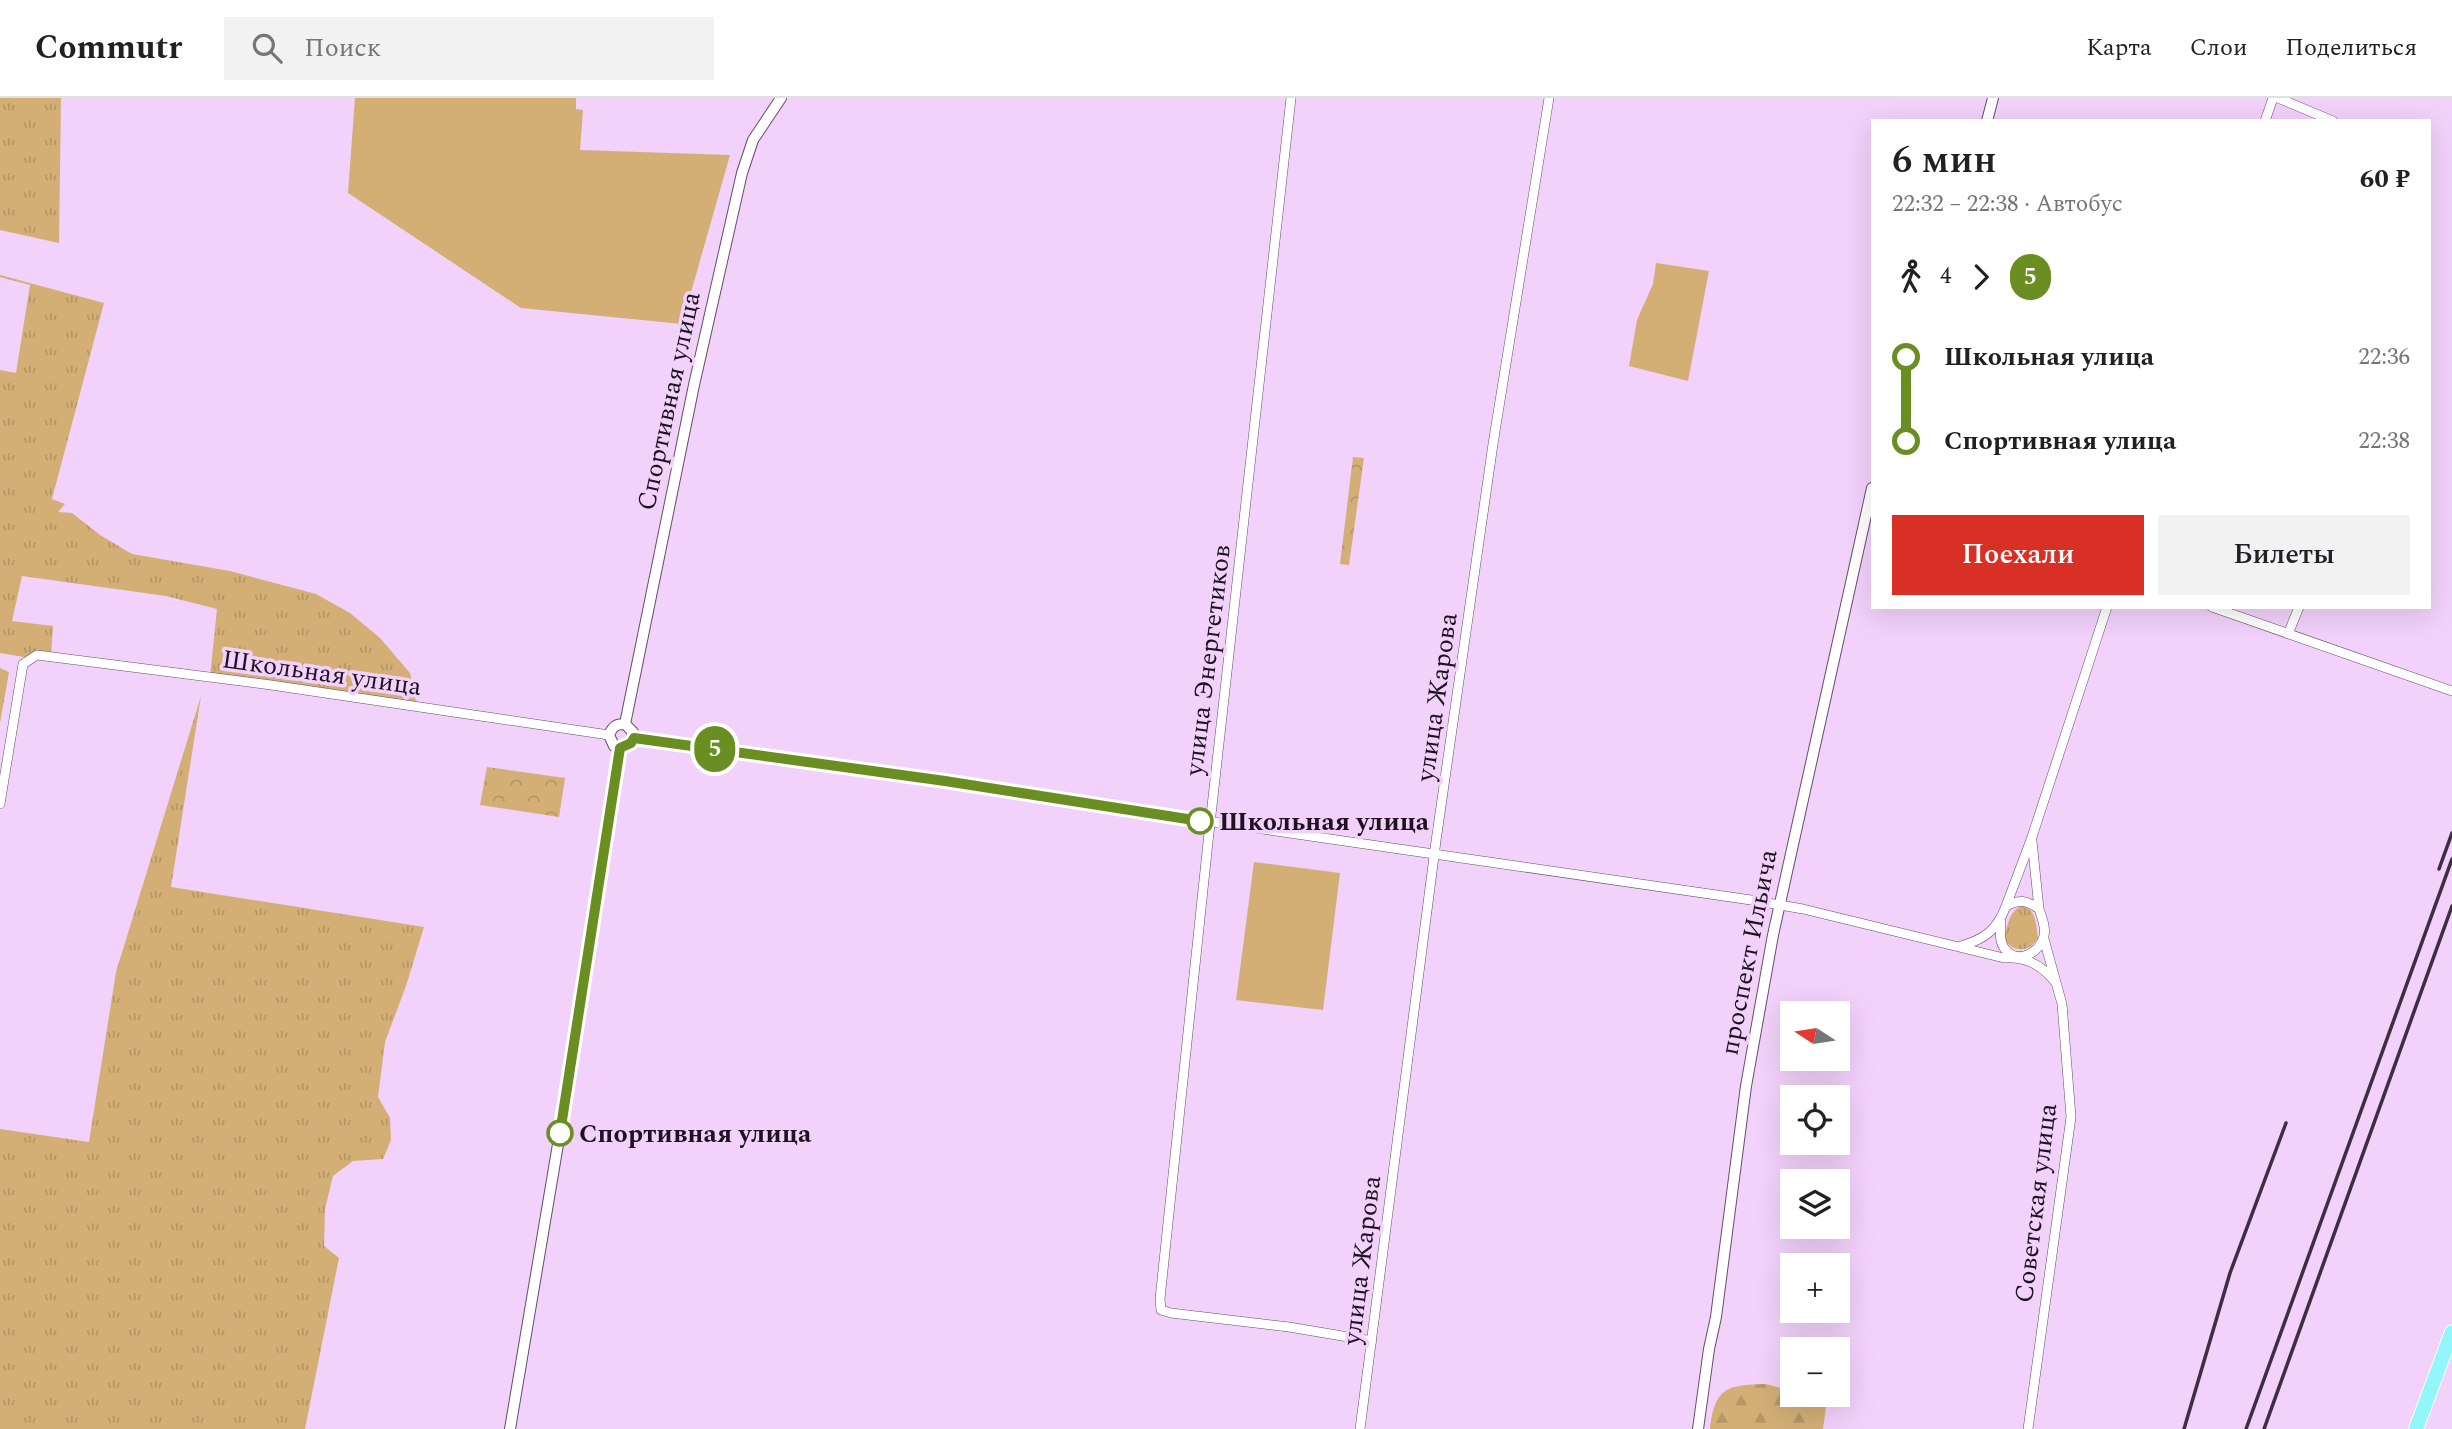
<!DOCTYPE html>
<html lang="ru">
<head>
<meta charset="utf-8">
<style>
  :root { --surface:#fff; --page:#f2f2f2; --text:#202124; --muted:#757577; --line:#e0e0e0; --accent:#d93025 }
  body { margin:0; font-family:Spectral,serif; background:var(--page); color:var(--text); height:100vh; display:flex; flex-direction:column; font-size:26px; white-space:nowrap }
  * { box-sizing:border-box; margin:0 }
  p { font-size:23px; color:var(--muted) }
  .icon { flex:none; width:38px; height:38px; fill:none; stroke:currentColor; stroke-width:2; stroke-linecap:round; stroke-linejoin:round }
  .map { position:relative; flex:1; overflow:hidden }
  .details { position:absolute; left:1871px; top:21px; width:560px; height:490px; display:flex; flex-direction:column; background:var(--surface); border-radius:0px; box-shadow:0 7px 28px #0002 }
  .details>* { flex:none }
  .badge { padding:0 14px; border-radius:23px; font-size:24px; line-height:46px }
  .needle { width:46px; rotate:282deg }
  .buttons { position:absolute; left:1780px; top:903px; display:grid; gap:14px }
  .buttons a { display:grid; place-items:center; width:70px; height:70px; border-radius:0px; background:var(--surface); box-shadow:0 7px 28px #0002; font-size:35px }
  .map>.badge { position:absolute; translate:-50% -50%; box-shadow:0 0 0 4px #fff }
  .legs { display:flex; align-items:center; gap:10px; height:77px; padding:0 21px; font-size:23px }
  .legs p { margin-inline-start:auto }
  .headline { display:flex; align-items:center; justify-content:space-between; height:119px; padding:0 21px }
  h1 { font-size:38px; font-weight:600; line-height:52px }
  .primary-button { display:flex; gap:14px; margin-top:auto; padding:14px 21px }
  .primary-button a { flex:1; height:80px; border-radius:0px; background:var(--accent); color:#fff; font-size:28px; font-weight:600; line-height:80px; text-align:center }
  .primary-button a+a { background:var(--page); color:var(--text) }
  ul { padding:0 21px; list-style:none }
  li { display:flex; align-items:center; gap:24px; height:84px; font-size:26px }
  li i { display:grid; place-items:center; width:10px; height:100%; margin:0 9px; background:currentColor }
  li i::after { content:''; width:18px; height:18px; margin:-9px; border:5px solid; border-radius:50%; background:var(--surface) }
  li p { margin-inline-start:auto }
  li:first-child i { background:linear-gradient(#0000 50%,currentColor 0) }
  li:last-child i { background:linear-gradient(currentColor 50%,#0000 0) }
  header { display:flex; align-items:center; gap:42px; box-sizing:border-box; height:98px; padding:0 35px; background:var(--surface); border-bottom:2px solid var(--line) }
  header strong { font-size:33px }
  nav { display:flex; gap:38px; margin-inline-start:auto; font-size:24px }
  .search { width:490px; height:63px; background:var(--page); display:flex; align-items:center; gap:18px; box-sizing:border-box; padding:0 24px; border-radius:0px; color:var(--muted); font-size:26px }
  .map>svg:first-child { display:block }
  .grass { fill:url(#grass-tufts) }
  .forest { fill:url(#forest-firs) }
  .park { fill:url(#park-crowns) }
  .pitch { fill:#d3af76 }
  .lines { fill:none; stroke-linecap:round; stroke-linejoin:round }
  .minor-casing { stroke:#674b6e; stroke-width:10 }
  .tertiary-casing { stroke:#674b6e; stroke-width:12 }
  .primary-casing { stroke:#fff; stroke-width:16 }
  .minor { stroke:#fff; stroke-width:9 }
  .tertiary { stroke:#fff; stroke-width:10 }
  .primary { stroke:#92f6fa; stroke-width:14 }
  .rail { stroke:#3d2e40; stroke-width:3.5 }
  .line-1-casing { stroke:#fff; stroke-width:16 }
  .line-1 { stroke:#6b8e23; stroke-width:10 }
  .stop-1-dot { fill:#fff; stroke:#6b8e23; stroke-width:3.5 }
  .labels { text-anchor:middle; stroke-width:7; stroke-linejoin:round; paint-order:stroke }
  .street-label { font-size:26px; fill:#1d1220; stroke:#f2d1fa }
  .stop-label { font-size:26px; font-weight:bold; fill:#1d1220; stroke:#f2d1fa; text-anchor:start }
</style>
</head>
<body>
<header>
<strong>Commutr</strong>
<div class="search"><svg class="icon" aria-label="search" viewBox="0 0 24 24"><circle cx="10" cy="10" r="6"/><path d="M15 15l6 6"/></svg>Поиск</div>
<nav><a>Карта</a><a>Слои</a><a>Поделиться</a></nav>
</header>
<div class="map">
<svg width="2452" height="1331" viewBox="0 0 2452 1331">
  <defs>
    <pattern id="grass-tufts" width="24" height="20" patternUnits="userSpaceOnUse" patternTransform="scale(1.75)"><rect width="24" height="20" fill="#d3af76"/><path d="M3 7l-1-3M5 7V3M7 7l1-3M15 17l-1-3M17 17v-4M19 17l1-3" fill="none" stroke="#b59666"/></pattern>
    <pattern id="forest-firs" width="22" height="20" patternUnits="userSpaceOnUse" patternTransform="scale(1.75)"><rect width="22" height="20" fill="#d3af76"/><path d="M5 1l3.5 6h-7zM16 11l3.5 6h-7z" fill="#b59666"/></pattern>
    <pattern id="park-crowns" width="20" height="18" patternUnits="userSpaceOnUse" patternTransform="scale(1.75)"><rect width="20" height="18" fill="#d3af76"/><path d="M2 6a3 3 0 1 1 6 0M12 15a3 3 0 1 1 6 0" fill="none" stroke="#b59666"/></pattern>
  </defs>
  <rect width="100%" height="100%" fill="#f2d1fa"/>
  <path class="grass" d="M 0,0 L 61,0 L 59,145 L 0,132 Z
    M 0,177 L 104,205 L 52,401 L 65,406 L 58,414 L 72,415 L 100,437 L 132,456 L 230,473 L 316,496 L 350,515 L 380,540 L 410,575 L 417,608 L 210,579 L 217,511 L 166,498 L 22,478 L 12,523 L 53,528 L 51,558 L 30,560 L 0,555 L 0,272 L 16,275 L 30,187 L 0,179 Z
    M 0,570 L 9,574 L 0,625 Z
    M 201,598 L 171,789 L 424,829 L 406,888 L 385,944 L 378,999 L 390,1020 L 391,1042 L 383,1061 L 353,1063 L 333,1078 L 325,1111 L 324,1148 L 339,1160 L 305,1331 L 0,1331 L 0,1031 L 89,1044 L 116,874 Z
    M 2022,808 C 2037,811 2036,828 2038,840 C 2029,855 2012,855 2004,840 C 2008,828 2009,812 2022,808 Z"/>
  <path class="forest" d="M 1766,1286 L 1792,1293 L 1792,1297 L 1815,1299 L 1826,1309 L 1823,1331 L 1710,1331 C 1715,1289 1727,1287 1766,1286 Z"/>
  <path class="park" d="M 1353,359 L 1364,360 L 1349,467 L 1340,466 Z
    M 487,669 L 565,680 L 559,719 L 480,707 Z"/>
  <path class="pitch" d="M 355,0 L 576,0 L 576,11 L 583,12 L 580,52 L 730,57 L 682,226 L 521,210 L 348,95 Z
    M 1656,165 L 1709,173 L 1688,283 L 1629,268 L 1637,222 L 1653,186 Z
    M 1254,764 L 1340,775 L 1323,912 L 1236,902 Z"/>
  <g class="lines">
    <g class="minor-casing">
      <path id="minor" d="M 1291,0 L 1208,744 L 1160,1201 L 1161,1212 L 1171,1215 L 1289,1229 L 1372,1243
        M 2278,0 L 2333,23
        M 2265,23 L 2273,0
        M 2212,509 L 2452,593
        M 2288,536 L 2299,509
        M 634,640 L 1751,802 L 1803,811 L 2004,860 C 2026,858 2043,868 2056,885
        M 0,706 L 23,566 L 37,557 L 271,587 L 609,637
        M 2032,743 L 2039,811
        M 2006,808 L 2032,739 L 2107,509
        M 1961,848 C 1985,841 1997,832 2006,808 C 2020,801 2026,802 2039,811 C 2042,820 2046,829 2044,838 C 2040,855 2017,867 2005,851 C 1999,844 2000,833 2001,824
        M 1360,1331 L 1436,743 L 1493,346 L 1549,0
        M 2028,1331 L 2071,1019 L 2062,906 L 2044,841"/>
    </g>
    <g class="tertiary-casing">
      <path id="tertiary" d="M 1987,23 L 1993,0
        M 625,626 L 694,287 L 742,75 L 753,42 L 781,0
        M 620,650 L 614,648 L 609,637 C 613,628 616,626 625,626
        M 620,650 L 631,645 L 633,634 L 625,626
        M 510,1331 L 568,987 L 620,650
        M 1698,1331 L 1709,1251 L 1716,1219 L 1746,988 L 1773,837 L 1872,390"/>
    </g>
    <g class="primary-casing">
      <path id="primary" d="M 2416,1331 L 2452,1234"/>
    </g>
    <use href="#minor" class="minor"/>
    <use href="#tertiary" class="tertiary"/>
    <use href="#primary" class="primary"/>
    <path class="rail" d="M 2439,771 L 2452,735
      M 2184,1331 L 2230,1175 L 2286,1025
      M 2246,1331 L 2452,761
      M 2264,1331 L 2452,808"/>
  </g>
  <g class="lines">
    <g class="line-1-casing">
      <path id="line-1" d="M 560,1035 L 620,650 L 631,645 L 634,640 L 945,683 L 1200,723"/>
    </g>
    <use href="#line-1" class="line-1"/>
  </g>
  <g class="stop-1-dot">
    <circle cx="1200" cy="723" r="12"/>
    <circle cx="560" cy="1035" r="12"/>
  </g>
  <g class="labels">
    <g class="street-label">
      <text transform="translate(668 303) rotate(-78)" y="9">Спортивная улица</text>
      <text transform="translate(1207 562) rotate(-83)" y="9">улица Энергетиков</text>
      <text transform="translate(322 574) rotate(8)" y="9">Школьная улица</text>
      <text transform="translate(1436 599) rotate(-82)" y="9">улица Жарова</text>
      <text transform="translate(1748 854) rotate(-79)" y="9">проспект Ильича</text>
      <text transform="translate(2035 1105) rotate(-83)" y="9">Советская улица</text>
      <text transform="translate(1361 1162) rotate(-83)" y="9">улица Жарова</text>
    </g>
    <g class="stop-label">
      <text x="1219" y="732">Школьная улица</text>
      <text x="579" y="1044">Спортивная улица</text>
    </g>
  </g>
</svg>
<div class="buttons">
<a><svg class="needle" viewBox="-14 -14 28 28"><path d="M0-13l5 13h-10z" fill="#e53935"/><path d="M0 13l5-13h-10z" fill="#757577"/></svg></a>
<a><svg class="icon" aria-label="locate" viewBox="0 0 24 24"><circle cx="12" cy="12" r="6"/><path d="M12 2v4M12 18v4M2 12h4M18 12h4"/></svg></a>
<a><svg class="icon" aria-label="layers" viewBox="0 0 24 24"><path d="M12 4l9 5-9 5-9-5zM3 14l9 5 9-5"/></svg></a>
<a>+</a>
<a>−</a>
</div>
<b class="badge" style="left:715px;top:651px;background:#6b8e23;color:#fff">5</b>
<section class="details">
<div class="headline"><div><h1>6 мин</h1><p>22:32 – 22:38 · Автобус</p></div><b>60 ₽</b></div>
<div class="legs"><svg class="icon" aria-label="walk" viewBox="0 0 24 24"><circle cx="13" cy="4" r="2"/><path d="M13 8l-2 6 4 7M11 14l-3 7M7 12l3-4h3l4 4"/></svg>4<svg class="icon" aria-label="forward" viewBox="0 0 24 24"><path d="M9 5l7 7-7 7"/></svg><b class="badge" style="background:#6b8e23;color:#fff">5</b></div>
<ul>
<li><i style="color:#6b8e23"></i><b>Школьная улица</b><p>22:36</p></li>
<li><i style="color:#6b8e23"></i><b>Спортивная улица</b><p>22:38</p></li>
</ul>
<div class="primary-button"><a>Поехали</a><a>Билеты</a></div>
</section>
</div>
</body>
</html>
